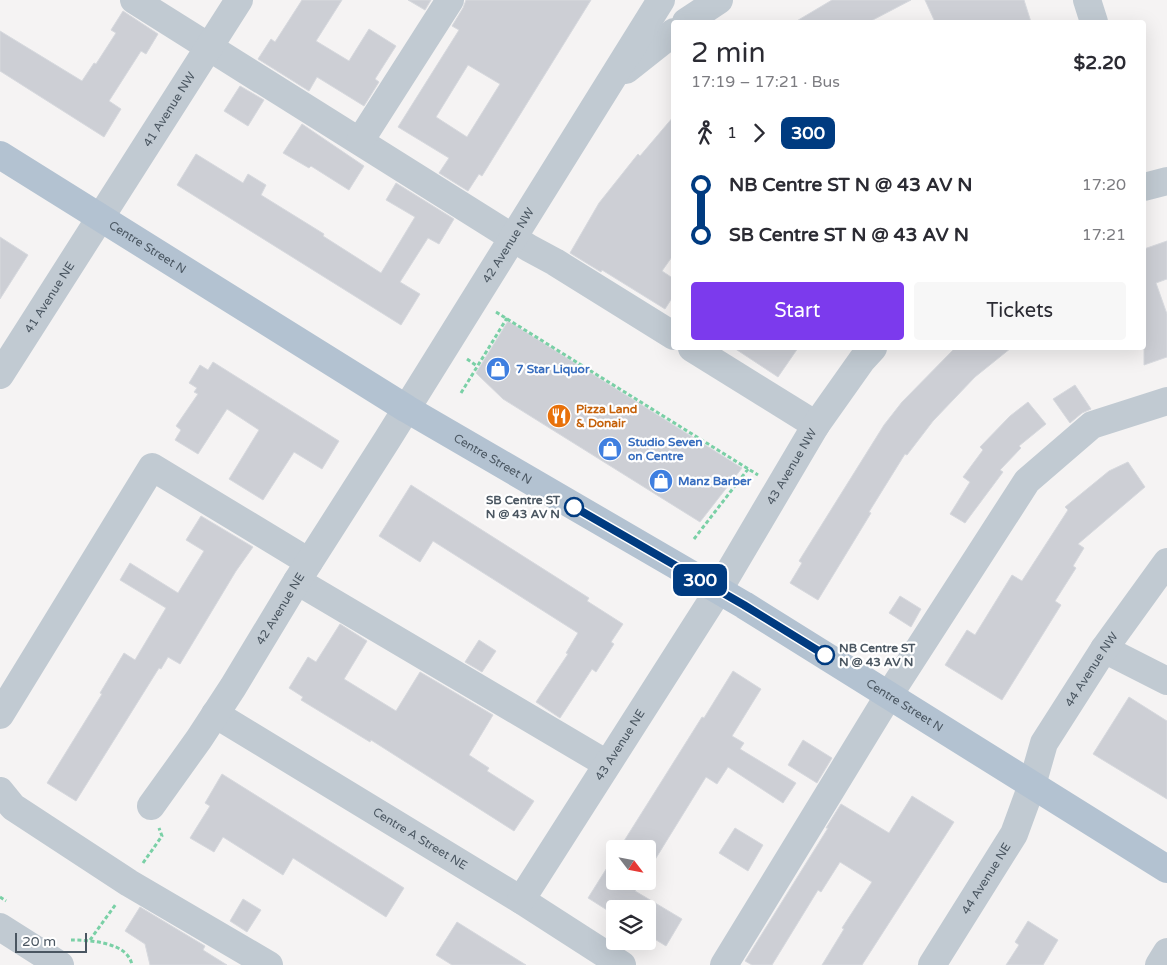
<!DOCTYPE html>
<html lang="en">
<head>
<meta charset="utf-8">
<style>
  :root { --surface:#fff; --page:#f7f7f7; --text:#2b2b33; --muted:#7c7c81; --accent:#7c3aed }
  body { margin:0; font-family:"Varela Round",sans-serif; background:var(--page); color:var(--text); height:100vh; display:flex; flex-direction:column; font-size:19px; white-space:nowrap }
  * { box-sizing:border-box; margin:0 }
  p { font-size:16px; color:var(--muted) }
  .icon { flex:none; width:28px; height:28px; fill:none; stroke:currentColor; stroke-width:2; stroke-linecap:round; stroke-linejoin:round }
  .map { position:relative; flex:1; overflow:hidden }
  .sheet { position:absolute; left:671px; top:20px; width:475px; height:330px; display:flex; flex-direction:column; background:var(--surface); border-radius:5px; box-shadow:0 5px 20px #0002 }
  .sheet>* { flex:none }
  .badge { padding:0 10px; border-radius:8px; font-size:18px; line-height:32px }
  .needle { width:32px; rotate:122deg }
  .tools { position:absolute; left:606px; top:840px; display:grid; gap:10px }
  .tools a { display:grid; place-items:center; width:50px; height:50px; border-radius:5px; background:var(--surface); box-shadow:0 5px 20px #0002; font-size:25px }
  .scale { position:absolute; left:15px; bottom:12px; width:72px; box-sizing:border-box; padding-left:5px; border:2px solid #4a5661; border-top:0; font-size:14px; line-height:18px; white-space:nowrap; color:#4a5661; -webkit-text-stroke:4px #fff; paint-order:stroke }
  .map>.badge { position:absolute; translate:-50% -50%; box-shadow:0 0 0 2px #fff }
  .legs { display:flex; align-items:center; gap:8px; height:55px; padding:0 20px; font-size:16px }
  .legs p { margin-inline-start:auto }
  .head { display:flex; align-items:center; justify-content:space-between; height:85px; padding:0 20px }
  h1 { font-size:28px; font-weight:600; line-height:38px }
  .action { display:flex; gap:10px; margin-top:auto; padding:10px 20px }
  .action a { flex:1; height:58px; border-radius:5px; background:var(--accent); color:#fff; font-size:20px; font-weight:600; line-height:58px; text-align:center }
  .action a+a { background:var(--page); color:var(--text) }
  ul { padding:0 20px; list-style:none }
  li { display:flex; align-items:center; gap:18px; height:50px; font-size:19px }
  li i { display:grid; place-items:center; width:8px; height:100%; margin:0 6px; background:currentColor }
  li i::after { content:''; width:12px; height:12px; margin:-6px; border:4px solid; border-radius:50%; background:var(--surface) }
  li p { margin-inline-start:auto }
  li:first-child i { background:linear-gradient(#0000 50%,currentColor 0) }
  li:last-child i { background:linear-gradient(currentColor 50%,#0000 0) }
  .map>svg:first-child { display:block }
  .building { fill:#cdcfd5; stroke:#d7d9de; fill-rule:evenodd }
  .lines { fill:none; stroke-linecap:round; stroke-linejoin:round }
  .path { stroke:#7ad0a6; stroke-width:3; stroke-dasharray:4 2.5; stroke-linecap:butt }
  .minor { stroke:#c1cad2; stroke-width:28 }
  .major { stroke:#b3c2d1; stroke-width:28 }
  .line-1-casing { stroke:#fff; stroke-width:11 }
  .line-1 { stroke:#003b80; stroke-width:8 }
  .stop-1-dot { fill:#fff; stroke:#003b80; stroke-width:2.5 }
  .labels { text-anchor:middle; stroke-width:4.5; stroke-linejoin:round; paint-order:stroke }
  .street-label { font-size:12px; fill:#4a5661; stroke:#fff }
  .shop-label { font-size:12px; font-weight:bold; fill:#366cbe; stroke:#fff; text-anchor:start }
  .food-label { font-size:12px; font-weight:bold; fill:#c56008; stroke:#fff; text-anchor:start }
  .stop-label { font-size:12px; font-weight:bold; fill:#4a5661; stroke:#fff; text-anchor:end }
</style>
</head>
<body>
<div class="map">
<svg width="1167" height="965" viewBox="0 0 1167 965">
  <rect width="100%" height="100%" fill="#f5f3f3"/>
  <path class="building" d="M 302,0 L 342,0 L 316,41 L 349,61 L 369,29 L 396,46 L 375,79 L 379,82 L 364,106 L 317,77 L 309,91 L 258,59 L 271,39 L 275,42 Z
    M 408,0 L 431,0 L 425,10 Z
    M 466,0 L 591,0 L 482,176 L 479,174 L 468,191 L 439,173 L 449,158 L 398,127 L 459,30 L 452,26 L 463,8 ZM 468,65 L 500,84 L 467,137 L 436,117 Z
    M 832,0 L 911,0 L 869,22 L 795,22 Z
    M 925,0 L 1024,0 L 1031,22 L 935,22 Z
    M 123,11 L 158,34 L 146,54 L 141,51 L 109,101 L 121,109 L 104,137 L 0,71 L 0,31 L 82,81 L 94,63 L 96,64 L 116,33 L 111,30 Z
    M 240,86 L 264,100 L 248,126 L 224,111 Z
    M 674,116 L 674,254 L 662,271 L 674,279 L 674,295 L 665,309 L 602,270 L 601,272 L 570,253 L 599,203 L 638,154 L 640,156 Z
    M 302,124 L 364,166 L 349,190 L 311,166 L 309,168 L 283,153 Z
    M 196,154 L 243,183 L 248,174 L 266,185 L 261,195 L 324,234 L 323,236 L 381,273 L 415,217 L 386,200 L 396,183 L 454,219 L 439,244 L 428,238 L 400,282 L 420,294 L 401,325 L 177,185 Z
    M 0,237 L 28,255 L 0,299 Z
    M 1167,241 L 1167,279 L 1156,283 L 1167,314 L 1167,357 L 1144,365 L 1144,249 Z
    M 508,321 L 742,468 L 700,522 L 503,399 L 476,373 Z
    M 734,348 L 798,348 L 778,377 Z
    M 955,348 L 1011,348 L 975,377 L 933,421 L 907,455 L 905,454 L 869,512 L 871,513 L 818,600 L 790,583 L 802,563 L 799,561 L 884,425 L 902,402 Z
    M 213,362 L 339,441 L 322,469 L 294,452 L 263,500 L 229,479 L 259,430 L 227,409 L 198,454 L 175,440 L 181,430 L 176,426 L 198,394 L 194,392 L 197,388 L 189,383 L 200,365 L 208,370 Z
    M 1075,385 L 1091,409 L 1082,413 L 1070,423 L 1053,399 Z
    M 1028,402 L 1046,424 L 1019,446 L 1021,448 L 1000,470 L 1003,472 L 965,523 L 950,514 L 970,482 L 963,477 L 983,450 L 980,447 L 1010,416 Z
    M 1128,462 L 1145,487 L 1078,544 L 1084,548 L 1073,566 L 1076,568 L 1055,601 L 1061,605 L 1002,700 L 945,665 L 967,630 L 975,635 L 1012,575 L 1022,581 L 1068,510 L 1065,507 L 1109,471 Z
    M 411,485 L 589,598 L 587,601 L 623,624 L 611,642 L 614,644 L 596,672 L 592,669 L 560,718 L 536,702 L 568,654 L 566,653 L 578,633 L 433,541 L 420,562 L 379,536 Z
    M 201,516 L 253,547 L 236,571 L 180,664 L 168,657 L 161,669 L 159,668 L 76,801 L 47,783 L 102,694 L 100,693 L 124,653 L 135,660 L 166,608 L 120,580 L 130,563 L 178,593 L 204,551 L 186,540 Z
    M 900,596 L 921,609 L 911,627 L 889,613 Z
    M 340,624 L 367,641 L 344,679 L 396,711 L 420,672 L 493,715 L 469,755 L 489,768 L 487,771 L 534,801 L 514,831 L 371,740 L 370,742 L 301,700 L 303,697 L 289,688 L 308,657 L 316,662 Z
    M 479,640 L 496,651 L 482,672 L 465,662 Z
    M 733,671 L 761,689 L 732,736 L 744,743 L 740,749 L 796,783 L 783,803 L 728,767 L 717,784 L 706,777 L 648,871 L 648,849 L 619,849 L 702,717 L 704,718 Z
    M 1129,697 L 1167,721 L 1167,799 L 1093,754 Z
    M 803,740 L 832,758 L 817,783 L 788,765 Z
    M 222,774 L 404,888 L 386,917 L 293,858 L 283,875 L 223,837 L 214,852 L 190,838 L 210,806 L 205,803 Z
    M 912,796 L 954,822 L 862,965 L 822,965 L 844,929 L 842,928 L 872,882 L 840,862 L 821,892 L 818,890 L 772,965 L 752,965 L 745,961 L 828,828 L 826,828 L 841,804 L 889,833 Z
    M 735,828 L 763,845 L 748,871 L 719,853 Z
    M 615,855 L 615,881 L 641,881 L 635,891 L 682,919 L 666,946 L 648,935 L 648,909 L 615,909 L 615,915 L 588,898 Z
    M 243,899 L 261,910 L 247,932 L 230,921 Z
    M 140,907 L 205,946 L 203,950 L 227,965 L 150,965 L 145,944 L 125,931 Z
    M 1028,921 L 1058,940 L 1043,965 L 1006,965 L 1019,945 L 1015,942 Z
    M 457,922 L 526,965 L 452,965 L 436,955 Z"/>
  <g class="lines">
    <path class="path" d="M 496,312 L 758,475
      M 467,359 L 477,366
      M 461,393 L 507,318
      M 694,539 L 748,469
      M 143,863 L 162,836 L 159,828
      M 0,897 L 6,901
      M 71,940 C 89,940 128,942 132,965
      M 90,940 L 116,904"/>
    <g class="minor">
      <path d="M 134,0 L 529,248 L 555,262 L 674,336"/>
      <path d="M 1087,0 L 1094,22"/>
      <path d="M 686,22 L 719,0"/>
      <path d="M 626,70 L 674,32"/>
      <path d="M 360,141 L 450,0"/>
      <path d="M 1144,187 L 1167,181"/>
      <path d="M 692,348 L 816,425"/>
      <path id="s1" d="M 0,375 L 239,0"/>
      <path d="M 297,581 L 607,764"/>
      <path d="M 1104,649 L 1167,681"/>
      <path id="s2" d="M 215,714 L 521,900 L 622,965"/>
      <path d="M 0,715 L 152,467 L 309,562"/>
      <path d="M 0,791 L 13,807 L 129,883 L 269,965"/>
      <path id="s3" d="M 151,806 L 199,739 L 233,687 L 297,581 L 387,440 L 661,0"/>
      <path id="s4" d="M 521,900 L 718,591 L 816,425 L 862,360 L 873,348"/>
      <path d="M 0,927 L 60,965"/>
      <path d="M 724,965 L 889,695 L 1027,481 L 1092,425 L 1167,401"/>
      <path id="s5" d="M 932,965 L 1014,834 L 1032,785 L 1044,743 L 1104,649 L 1167,562"/>
      <path d="M 1159,965 L 1167,952"/>
    </g>
    <path class="major" id="s6" d="M 0,155 L 407,409 L 744,605 L 1167,869"/>
  </g>
  <g class="lines">
    <g class="line-1-casing">
      <path id="line-1" d="M 574,507 L 744,605 L 825,655"/>
    </g>
    <use href="#line-1" class="line-1"/>
  </g>
  <defs>
    <g id="shop-disc" transform="scale(1.25)"><circle r="9.5" fill="#3f7fe0" stroke="#fff"/><path d="M-5-2.5h2.3a2.7 3.5 0 0 1 5.4 0H5L5.5 6h-11ZM-1.5-2.5h3a1.5 2.3 0 0 0-3 0Z" fill="#fff"/></g>
    <g id="restaurant-disc" transform="scale(1.25)"><circle r="9.5" fill="#e8710a" stroke="#fff"/><path d="M-5-6h1v4h1v-4h1v4h1v-4h1v5L-1.5 .5V6h-2V.5L-5-1ZM5-6V6H3V1.5H1.5Q1.5-4 5-6Z" fill="#fff"/></g>
  </defs>
  <g fill-rule="evenodd">
    <use href="#shop-disc" x="498" y="369"/>
    <use href="#restaurant-disc" x="559" y="416"/>
    <use href="#shop-disc" x="610" y="449"/>
    <use href="#shop-disc" x="661" y="481"/>
  </g>
  <g class="stop-1-dot">
    <circle cx="574" cy="507" r="9"/>
    <circle cx="825" cy="655" r="9"/>
  </g>
  <g class="labels">
    <g class="street-label">
      <text dy="4" stroke="none"><textPath href="#s1" startOffset="315">41 Avenue NW</textPath></text>
      <text dy="4" stroke="none"><textPath href="#s3" startOffset="665">42 Avenue NW</textPath></text>
      <text dy="4" stroke="none"><textPath href="#s6" startOffset="174">Centre Street N</textPath></text>
      <text dy="4" stroke="none"><textPath href="#s1" startOffset="92">41 Avenue NE</textPath></text>
      <text dy="4" stroke="none"><textPath href="#s6" startOffset="579">Centre Street N</textPath></text>
      <text dy="4" stroke="none"><textPath href="#s4" startOffset="511">43 Avenue NW</textPath></text>
      <text dy="4" stroke="none"><textPath href="#s3" startOffset="236">42 Avenue NE</textPath></text>
      <text dy="4" stroke="none"><textPath href="#s5" startOffset="338">44 Avenue NW</textPath></text>
      <text dy="4" stroke="none"><textPath href="#s6" startOffset="1059">Centre Street N</textPath></text>
      <text dy="4" stroke="none"><textPath href="#s4" startOffset="184">43 Avenue NE</textPath></text>
      <text dy="4" stroke="none"><textPath href="#s2" startOffset="240">Centre A Street NE</textPath></text>
      <text dy="4" stroke="none"><textPath href="#s5" startOffset="102">44 Avenue NE</textPath></text>
    </g>
    <g class="shop-label">
      <text x="516" y="373">7 Star Liquor</text>
      <text x="628" y="446">Studio Seven<tspan x="628" dy="14">on Centre</tspan></text>
      <text x="678" y="485">Manz Barber</text>
    </g>
    <g class="food-label">
      <text x="576" y="413">Pizza Land<tspan x="576" dy="14">&amp; Donair</tspan></text>
    </g>
    <g class="stop-label">
      <text x="560" y="504">SB Centre ST<tspan x="560" dy="14">N @ 43 AV N</tspan></text>
      <text x="839" y="652" text-anchor="start">NB Centre ST<tspan x="839" dy="14">N @ 43 AV N</tspan></text>
    </g>
  </g>
</svg>
<div class="tools">
<a><svg class="needle" viewBox="-14 -14 28 28"><path d="M0-13l5 13h-10z" fill="#e53935"/><path d="M0 13l5-13h-10z" fill="#7c7c81"/></svg></a>
<a><svg class="icon" aria-label="layers" viewBox="0 0 24 24"><path d="M12 4l9 5-9 5-9-5zM3 14l9 5 9-5"/></svg></a>
</div>
<div class="scale">20 m</div>
<b class="badge" style="left:700px;top:580px;background:#003b80;color:#fff">300</b>
<section class="sheet">
<div class="head"><div><h1>2 min</h1><p>17:19 – 17:21 · Bus</p></div><b>$2.20</b></div>
<div class="legs"><svg class="icon" aria-label="walk" viewBox="0 0 24 24"><circle cx="13" cy="4" r="2"/><path d="M13 8l-2 6 4 7M11 14l-3 7M7 12l3-4h3l4 4"/></svg>1<svg class="icon" aria-label="forward" viewBox="0 0 24 24"><path d="M9 5l7 7-7 7"/></svg><b class="badge" style="background:#003b80;color:#fff">300</b></div>
<ul>
<li><i style="color:#003b80"></i><b>NB Centre ST N @ 43 AV N</b><p>17:20</p></li>
<li><i style="color:#003b80"></i><b>SB Centre ST N @ 43 AV N</b><p>17:21</p></li>
</ul>
<div class="action"><a>Start</a><a>Tickets</a></div>
</section>
</div>
</body>
</html>
